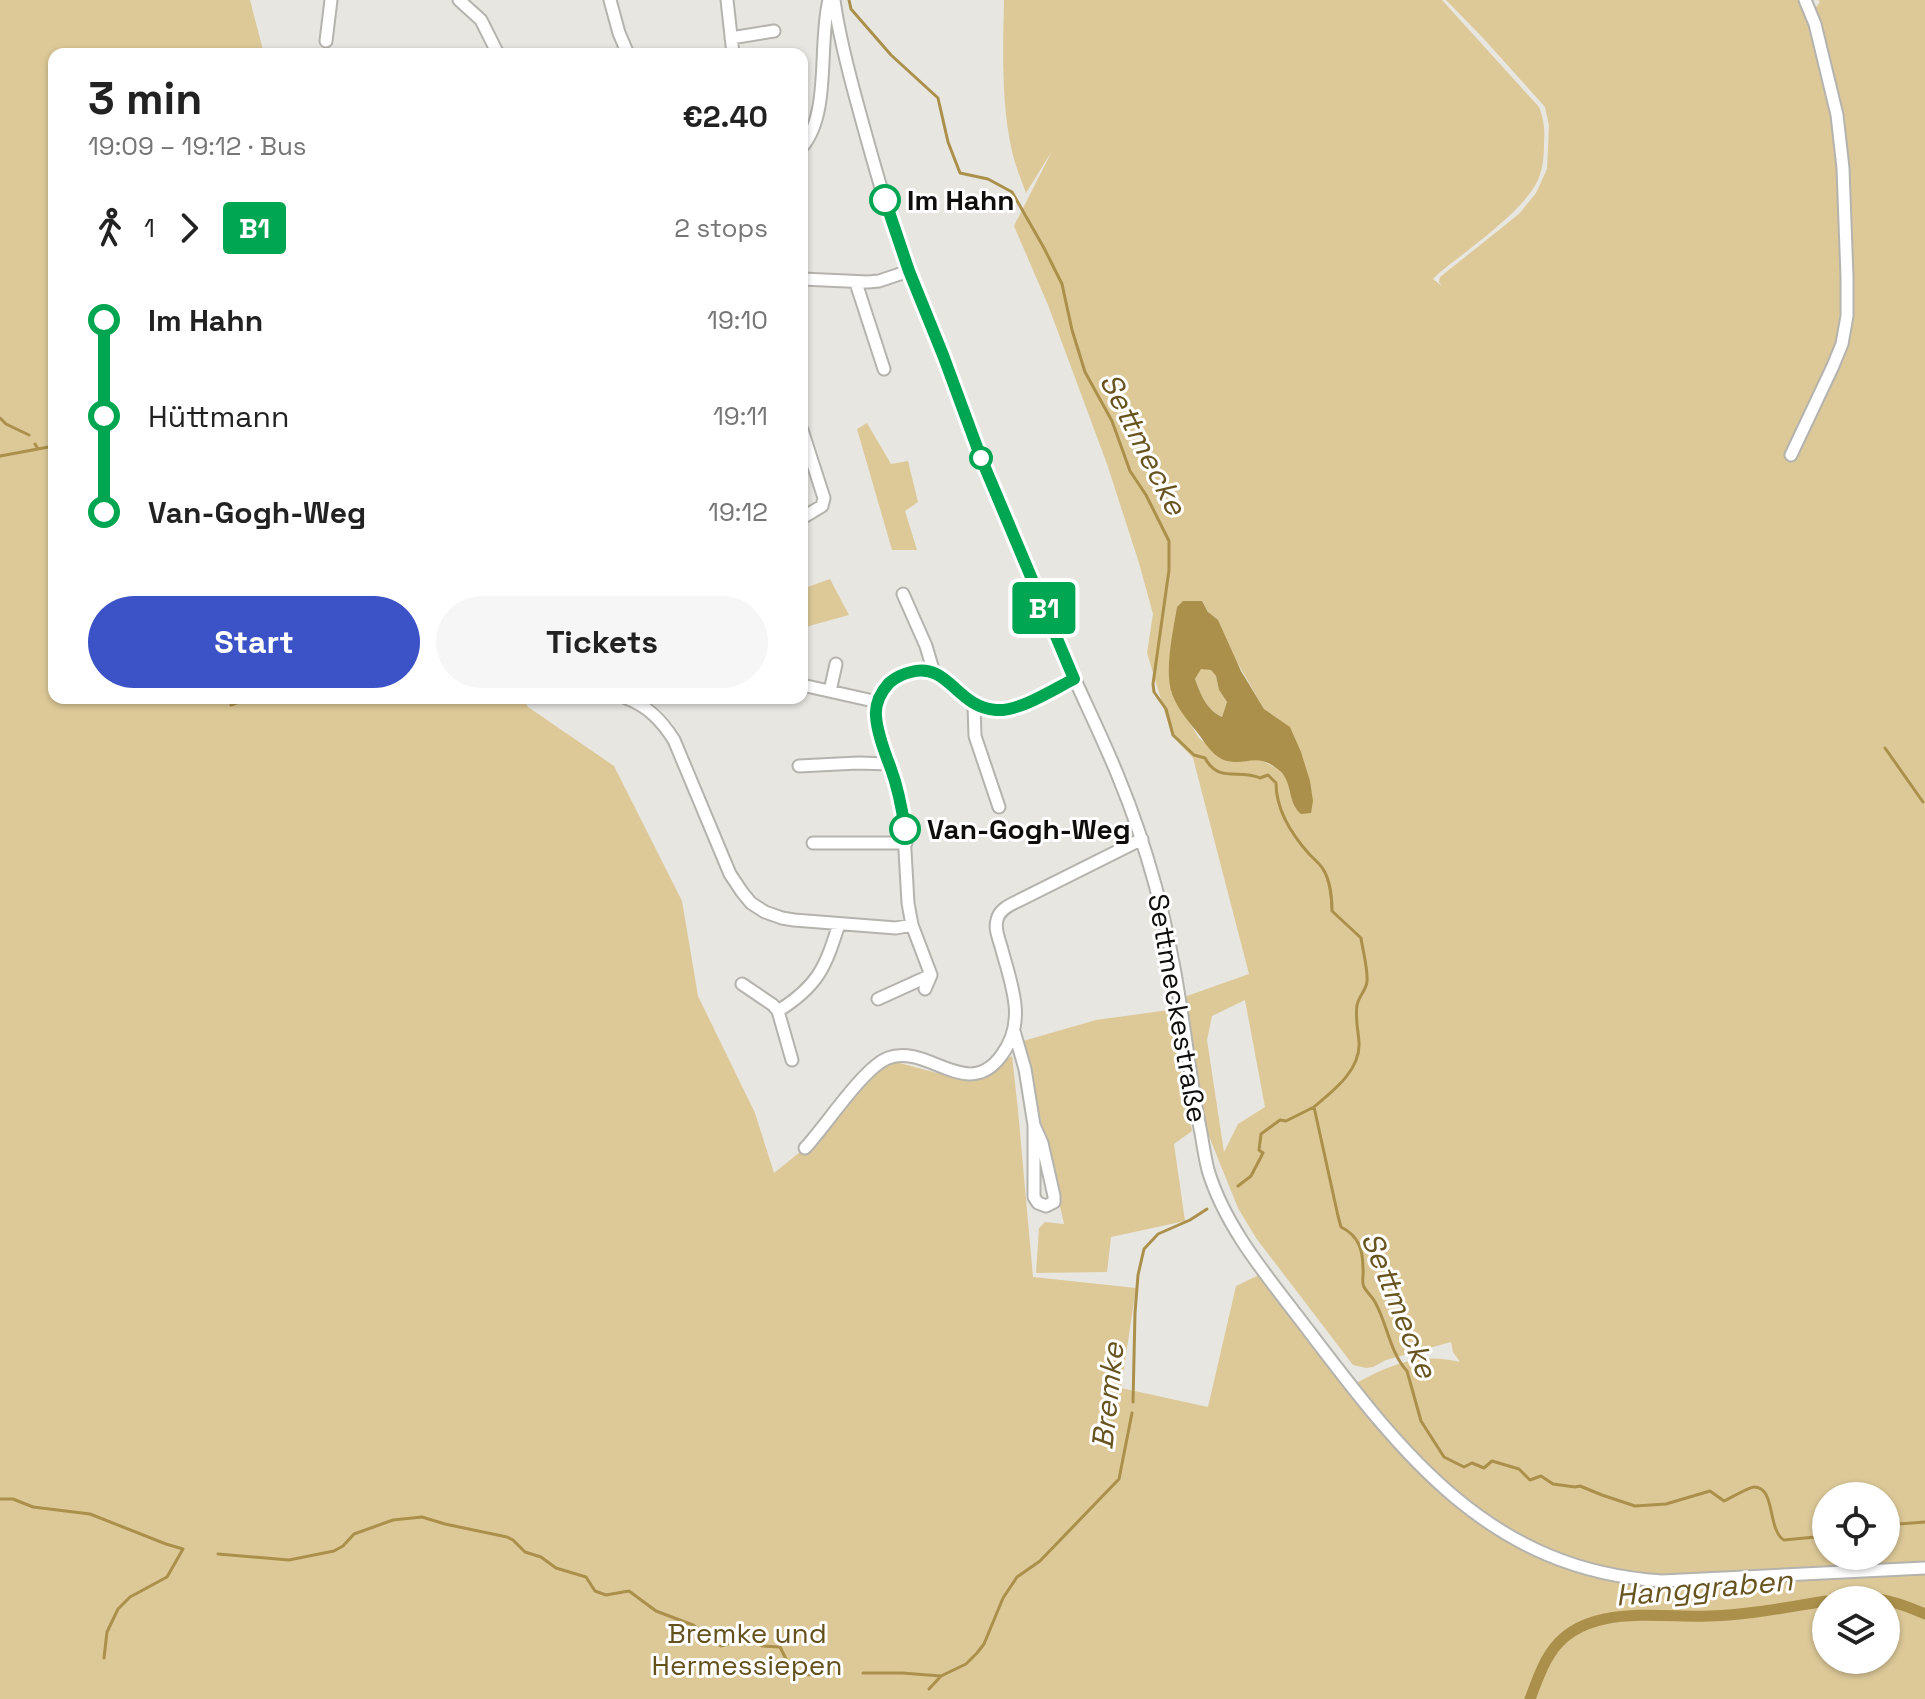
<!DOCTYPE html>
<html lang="en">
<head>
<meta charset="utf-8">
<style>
  :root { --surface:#fff; --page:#f6f6f6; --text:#222; --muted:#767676; --accent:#3b53c6 }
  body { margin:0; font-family:"Space Grotesk",sans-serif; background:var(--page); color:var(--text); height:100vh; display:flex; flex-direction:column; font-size:30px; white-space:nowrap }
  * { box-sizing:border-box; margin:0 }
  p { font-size:26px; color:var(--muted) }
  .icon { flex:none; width:44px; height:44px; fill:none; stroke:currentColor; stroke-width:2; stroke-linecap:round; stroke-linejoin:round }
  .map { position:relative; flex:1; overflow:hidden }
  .sheet { position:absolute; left:48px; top:48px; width:760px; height:656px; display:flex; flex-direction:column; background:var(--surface); border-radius:16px; box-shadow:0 2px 6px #0004 }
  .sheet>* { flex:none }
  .badge { padding:0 16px; border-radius:6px; font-size:28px; line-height:52px }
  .fabs { position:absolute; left:1812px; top:1482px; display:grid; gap:16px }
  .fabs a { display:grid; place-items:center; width:88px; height:88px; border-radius:50%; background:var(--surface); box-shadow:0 2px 6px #0004; font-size:40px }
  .map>.badge { position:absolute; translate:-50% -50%; box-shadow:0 0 0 4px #fff }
  .legs { display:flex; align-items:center; gap:12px; height:88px; padding:0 40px; font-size:26px }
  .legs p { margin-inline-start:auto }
  .headline { display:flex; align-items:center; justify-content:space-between; height:136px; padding:0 40px }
  h1 { font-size:44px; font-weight:800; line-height:60px }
  .primary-button { display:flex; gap:16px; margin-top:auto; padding:16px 40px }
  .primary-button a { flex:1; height:92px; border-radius:48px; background:var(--accent); color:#fff; font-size:32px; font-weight:800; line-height:92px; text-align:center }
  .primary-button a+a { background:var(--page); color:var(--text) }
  ul { padding:0 40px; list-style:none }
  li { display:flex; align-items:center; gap:28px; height:96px; font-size:30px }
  li i { display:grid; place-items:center; width:12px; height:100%; margin:0 10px; background:currentColor }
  li i::after { content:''; width:20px; height:20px; margin:-10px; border:6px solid; border-radius:50%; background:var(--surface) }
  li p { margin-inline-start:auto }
  li:first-child i { background:linear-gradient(#0000 50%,currentColor 0) }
  li:last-child i { background:linear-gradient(currentColor 50%,#0000 0) }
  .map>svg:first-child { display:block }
  .green { fill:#ddc998; fill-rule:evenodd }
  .water { fill:#aa904a; fill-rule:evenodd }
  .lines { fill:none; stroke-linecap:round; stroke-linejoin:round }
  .stream { stroke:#aa904a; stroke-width:3 }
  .canal { stroke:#aa904a; stroke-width:11 }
  .minor-casing { stroke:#b5b3ae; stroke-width:15 }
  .minor { stroke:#fff; stroke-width:11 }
  .line-1-casing { stroke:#fff; stroke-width:18 }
  .line-1 { stroke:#00a651; stroke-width:12 }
  .stop-1-dot { fill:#fff; stroke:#00a651; stroke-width:4 }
  .labels { text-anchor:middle; stroke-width:6; stroke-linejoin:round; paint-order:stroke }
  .stop-label { font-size:28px; font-weight:bold; fill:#0f0e0d; stroke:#fff; text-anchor:start }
  .street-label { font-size:28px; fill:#0f0e0d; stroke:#fff }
  .park-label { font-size:28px; fill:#64511c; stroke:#fff }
  .water-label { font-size:30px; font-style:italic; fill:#67541f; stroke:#fff }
</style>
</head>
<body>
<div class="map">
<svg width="1925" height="1699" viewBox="0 0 1925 1699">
  <rect width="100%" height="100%" fill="#e8e6e1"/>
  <path class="green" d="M 0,0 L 250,0 L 264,54 L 54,54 L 54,698 L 523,698 L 528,707 L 614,766 L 682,901 L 698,996 L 755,1113 L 774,1173 L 805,1148 L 868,1080 L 892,1061 L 937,1073 L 970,1079 L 1012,1056 L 1018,1110 L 1033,1277 L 1136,1288 L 1121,1388 L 1208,1407 L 1236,1286 L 1265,1272 L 1348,1382 L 1365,1413 L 1397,1449 L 1455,1505 L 1544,1561 L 1592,1577 L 1660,1588 L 1925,1574 L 1925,1699 L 0,1699 ZM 1826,1600 L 1886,1600 L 1886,1660 L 1826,1660 Z
    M 1004,0 L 1442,0 L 1539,107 C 1544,119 1545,130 1544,143 C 1544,156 1543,168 1538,180 C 1524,211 1467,250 1439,273 L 1433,279 L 1442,286 L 1439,282 L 1440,277 L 1519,214 L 1536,193 L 1547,169 L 1549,126 L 1545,107 L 1484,39 L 1446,0 L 1802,0 L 1809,16 L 1820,2 L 1818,0 L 1925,0 L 1925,1564 L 1667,1576 L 1603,1568 L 1560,1556 L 1495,1522 L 1458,1494 L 1400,1436 L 1356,1383 C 1391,1364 1421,1352 1460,1362 L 1453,1352 L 1451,1342 L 1386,1360 L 1373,1367 L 1366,1368 L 1353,1365 L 1256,1238 L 1238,1208 L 1198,1109 L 1184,997 L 1249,974 L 1193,758 L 1172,736 L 1147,653 L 1153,614 L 1139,563 L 1107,464 L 1048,305 L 1014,226 L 1052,151 L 1026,193 C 1021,179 1015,165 1012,151 C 1001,103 1003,49 1004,0 ZM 1202,601 L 1264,709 L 1290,728 L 1290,794 L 1288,780 L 1278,769 L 1259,759 L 1230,762 L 1199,738 L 1171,692 ZM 1245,1000 L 1265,1107 L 1238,1124 L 1224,1152 L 1207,1040 L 1212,1016 ZM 1826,1496 L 1886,1496 L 1886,1556 L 1826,1556 Z
    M 867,423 L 891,464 L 908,461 L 918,502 L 905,511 L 917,550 L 892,550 L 857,429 Z
    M 830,579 L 849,615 L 802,628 L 802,589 Z
    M 1201,668 L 1211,670 L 1216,676 L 1219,690 L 1227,702 L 1222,717 C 1205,708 1202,696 1195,679 Z
    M 1169,1010 L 1192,1131 L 1174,1144 L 1185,1221 L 1111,1237 L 1107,1272 L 1036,1273 L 1039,1228 L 1045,1222 L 1064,1224 L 1023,1041 L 1096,1020 Z"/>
  <path class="water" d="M 1183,601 L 1202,601 L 1208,612 L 1218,620 L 1241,671 L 1264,709 L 1290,727 L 1301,752 L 1310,781 L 1313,801 L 1311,813 L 1301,814 C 1287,802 1293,783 1280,771 C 1257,751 1247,766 1227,761 C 1215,758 1207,746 1200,736 C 1190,723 1178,710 1172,694 C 1164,671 1173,632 1177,607 ZM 1201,669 L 1211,670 L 1216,676 L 1219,690 L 1227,702 L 1222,717 C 1206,709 1201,695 1195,679 Z"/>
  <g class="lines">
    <path class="stream" d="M 849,0 L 851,9 L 891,55 L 938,98 L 948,142 L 960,173 L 988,179 L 1012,192 L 1044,248 L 1062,284 L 1072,330 L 1085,372 L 1112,421 L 1130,471 L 1146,495 L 1169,541 L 1169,570 L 1153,684 L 1154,692 L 1166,709 L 1173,735 L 1194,755 L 1205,758 C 1219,784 1239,768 1260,778 L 1268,775 L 1276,783 C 1276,810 1292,835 1310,855 C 1314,859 1320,864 1323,869 C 1330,880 1332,899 1332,911 L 1361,938 C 1363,952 1368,968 1367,982 C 1366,990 1359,996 1357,1005 C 1355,1018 1358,1029 1359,1042 C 1361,1070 1333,1091 1314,1107 L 1338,1216 L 1341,1227 C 1359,1236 1363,1250 1363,1269 C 1364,1276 1361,1281 1364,1287 C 1367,1293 1372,1296 1375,1302 C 1387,1323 1390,1353 1407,1371 L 1421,1421 L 1444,1457 L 1464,1467 L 1472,1463 L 1484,1468 L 1492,1461 L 1519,1469 L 1530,1480 L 1541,1476 L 1553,1484 L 1575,1487 L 1580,1486 L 1602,1495 L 1635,1506 L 1666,1504 L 1710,1491 L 1724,1501 C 1730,1498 1750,1487 1754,1487 C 1776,1487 1767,1530 1784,1540 L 1826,1536
      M 0,418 L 6,424 L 29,435
      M 35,444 L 38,449 L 54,446
      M 0,456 L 38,449
      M 231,705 L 249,698
      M 1885,748 L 1923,802
      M 1238,1186 L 1251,1176 L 1263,1153 L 1259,1150 L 1261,1134 L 1280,1120 L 1286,1121 L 1314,1107
      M 1133,1402 L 1135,1313 L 1138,1275 L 1144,1249 L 1158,1234 L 1190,1220 L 1207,1209
      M 0,1499 L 13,1499 L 33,1507 L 90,1514 L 166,1544 L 183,1549 L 167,1577 L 130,1597 L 118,1609 L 107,1632 L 104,1658
      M 1886,1525 L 1925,1522
      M 218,1554 L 289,1560 L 334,1551 L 343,1546 L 354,1534 L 393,1520 L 422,1517 L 445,1524 L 507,1537 L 513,1540 L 525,1552 L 541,1557 L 556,1568 L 586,1577 L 595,1591 L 606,1595 L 629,1591 L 656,1611 L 693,1625 L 721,1646 L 734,1642 L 744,1635 L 753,1637 L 762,1646 L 780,1647 L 787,1661 L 797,1673 L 810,1675 C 819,1667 826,1663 838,1664
      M 863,1673 L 902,1673 L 941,1676
      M 929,1689 L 941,1676 L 966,1664 L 977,1653 L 984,1644 L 1003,1598 L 1017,1577 L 1040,1561 L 1119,1479 L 1132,1413"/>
    <path class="canal" d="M 1832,1600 C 1873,1595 1888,1598 1925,1614
      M 1530,1699 C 1536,1684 1541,1667 1550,1654 C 1582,1602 1659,1618 1710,1616 C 1749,1615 1788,1607 1826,1601"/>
    <g class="minor-casing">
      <path id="minor" d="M 459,0 L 481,20 L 498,54
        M 610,0 L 619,33 L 628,54
        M 727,0 L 733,54
        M 834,0 C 839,37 849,74 859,110 C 874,165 889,219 910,272 C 920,298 931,324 942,350 C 957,388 968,428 984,465 C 1014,538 1043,611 1076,682 C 1090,713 1105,744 1118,776 C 1149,851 1168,924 1180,1003 C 1187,1046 1192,1090 1201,1133 C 1203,1145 1205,1158 1208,1170 C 1225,1227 1267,1276 1302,1322 C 1400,1451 1487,1570 1662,1581 L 1925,1568
        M 731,38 L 774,31
        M 326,41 L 331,0
        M 802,147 C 831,114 818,43 829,0
        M 802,279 L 868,282 L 879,281 L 909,271
        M 856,283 L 884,369
        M 802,430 L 824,498 L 822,506 L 802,518
        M 1791,455 L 1833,366 L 1842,344 L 1847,316 L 1847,277 L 1843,168 L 1837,115 L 1815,24 L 1805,0
        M 903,594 L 926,646 L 934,673
        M 802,685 L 878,702
        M 830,691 L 836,664
        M 626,698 C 648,706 662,721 674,740 L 730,874 L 742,892 L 751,903 L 765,912 L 782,918 L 794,920 L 896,928 L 912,925
        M 974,705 L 975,736 L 999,807
        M 799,766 L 858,763 L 889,764
        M 813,843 L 906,843
        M 742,984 L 773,1005 L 778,1011 C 818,986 825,968 839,924
        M 925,989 L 931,975 L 912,925 L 908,903 L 903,816 L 876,717 C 877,702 881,690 893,680 C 908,668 930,667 945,679 C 955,686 961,697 972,703 C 979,707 987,710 995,710 C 1019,712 1054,689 1074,679
        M 878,999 L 931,975
        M 778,1011 L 792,1060
        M 1014,1031 L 1025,1069 L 1034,1125 L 1042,1143 L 1054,1196 L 1054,1202 L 1046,1206 L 1038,1203 L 1034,1197 L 1034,1125
        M 805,1148 C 825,1127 864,1067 888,1058 C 928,1043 967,1102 1001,1056 C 1027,1022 1012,987 1002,950 C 1000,941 994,930 997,920 C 999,910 1009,905 1018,901 L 1142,839"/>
    </g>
    <use href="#minor" class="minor"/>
  </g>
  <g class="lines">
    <g class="line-1-casing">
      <path id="line-1" d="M 885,200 L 909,271 L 943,355 L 981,458 L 1074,679 C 1054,689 1019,712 996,710 C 956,707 949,662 911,672 C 902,674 896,677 889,683 C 881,692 875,704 876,716 C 877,733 885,753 891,769 C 898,788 902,809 905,829"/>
    </g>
    <use href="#line-1" class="line-1"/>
  </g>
  <g class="stop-1-dot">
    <circle cx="885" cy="200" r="14"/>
    <circle cx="981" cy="458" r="10"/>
    <circle cx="905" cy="829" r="14"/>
  </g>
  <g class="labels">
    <g class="stop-label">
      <text x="907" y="210">Im Hahn</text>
      <text x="927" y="839">Van-Gogh-Weg</text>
    </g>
    <g class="street-label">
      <text transform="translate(1178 1008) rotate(80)" y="10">Settmeckestraße</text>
    </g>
    <g class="park-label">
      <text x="747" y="1643">Bremke und<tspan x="747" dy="32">Hermessiepen</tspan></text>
    </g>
    <g class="water-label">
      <text transform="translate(1143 444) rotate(63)" y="10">Settmecke</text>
      <text transform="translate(1399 1305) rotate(68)" y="10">Settmecke</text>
      <text transform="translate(1108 1396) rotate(-84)" y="10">Bremke</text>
      <text transform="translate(1704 1588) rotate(-5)" y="10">Hanggraben</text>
    </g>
  </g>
</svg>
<div class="fabs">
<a><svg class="icon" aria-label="locate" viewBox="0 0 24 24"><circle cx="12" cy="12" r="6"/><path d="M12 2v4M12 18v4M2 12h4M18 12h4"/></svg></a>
<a><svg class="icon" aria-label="layers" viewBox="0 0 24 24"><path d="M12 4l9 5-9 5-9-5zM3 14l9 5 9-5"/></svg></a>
</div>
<b class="badge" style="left:1044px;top:608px;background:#00a651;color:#fff">B1</b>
<section class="sheet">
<div class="headline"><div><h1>3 min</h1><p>19:09 – 19:12 · Bus</p></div><b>€2.40</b></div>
<div class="legs"><svg class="icon" aria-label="walk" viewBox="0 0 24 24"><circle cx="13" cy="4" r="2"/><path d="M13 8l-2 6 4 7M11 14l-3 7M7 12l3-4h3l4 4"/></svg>1<svg class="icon" aria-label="forward" viewBox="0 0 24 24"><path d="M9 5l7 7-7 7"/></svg><b class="badge" style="background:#00a651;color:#fff">B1</b><p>2 stops</p></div>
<ul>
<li><i style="color:#00a651"></i><b>Im Hahn</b><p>19:10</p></li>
<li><i style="color:#00a651"></i><span>Hüttmann</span><p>19:11</p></li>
<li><i style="color:#00a651"></i><b>Van-Gogh-Weg</b><p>19:12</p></li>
</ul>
<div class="primary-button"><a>Start</a><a>Tickets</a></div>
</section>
</div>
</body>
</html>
